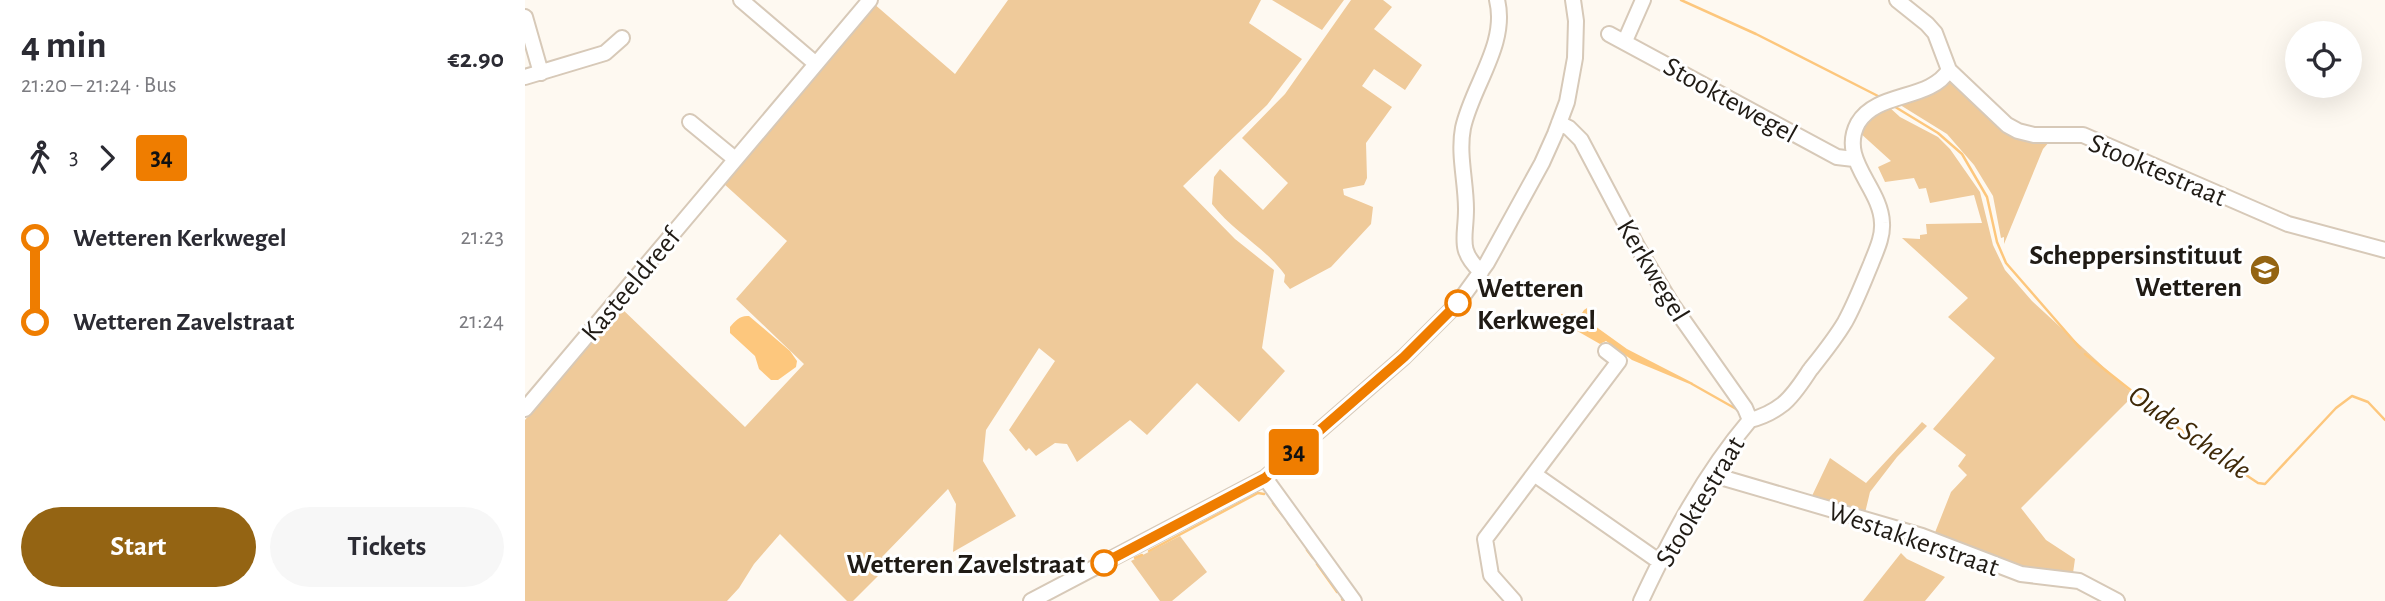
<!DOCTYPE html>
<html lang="en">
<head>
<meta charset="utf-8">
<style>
  :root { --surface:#fff; --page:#f7f7f7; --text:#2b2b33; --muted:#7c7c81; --accent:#946413 }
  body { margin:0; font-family:"Alegreya Sans",sans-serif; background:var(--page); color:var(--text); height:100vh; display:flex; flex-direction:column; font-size:26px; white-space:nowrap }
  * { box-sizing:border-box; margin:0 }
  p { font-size:23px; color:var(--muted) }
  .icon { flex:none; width:38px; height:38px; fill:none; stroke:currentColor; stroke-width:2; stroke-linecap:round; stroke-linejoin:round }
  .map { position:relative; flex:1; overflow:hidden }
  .sheet { display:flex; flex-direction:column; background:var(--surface); width:525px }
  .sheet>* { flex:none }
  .badge { padding:0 14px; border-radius:5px; font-size:24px; line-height:46px }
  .tools { position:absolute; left:1760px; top:21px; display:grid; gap:14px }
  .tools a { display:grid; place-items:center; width:77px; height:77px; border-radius:50%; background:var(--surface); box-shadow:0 7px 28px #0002; font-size:35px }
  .map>.badge { position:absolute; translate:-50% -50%; box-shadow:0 0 0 4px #fff }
  .legs { display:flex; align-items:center; gap:10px; height:77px; padding:0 21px; font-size:23px }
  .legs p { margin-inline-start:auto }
  .headline { display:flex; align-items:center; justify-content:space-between; height:119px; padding:0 21px }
  h1 { font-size:38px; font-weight:700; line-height:52px }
  .primary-button { display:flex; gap:14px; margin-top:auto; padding:14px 21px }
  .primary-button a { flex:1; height:80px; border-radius:42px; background:var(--accent); color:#fff; font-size:28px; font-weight:700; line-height:80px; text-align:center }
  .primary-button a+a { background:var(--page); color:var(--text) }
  ul { padding:0 21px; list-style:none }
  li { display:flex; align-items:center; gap:24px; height:84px; font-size:26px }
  li i { display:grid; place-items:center; width:10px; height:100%; margin:0 9px; background:currentColor }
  li i::after { content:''; width:18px; height:18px; margin:-9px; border:5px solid; border-radius:50%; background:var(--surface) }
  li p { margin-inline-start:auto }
  li:first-child i { background:linear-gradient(#0000 50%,currentColor 0) }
  li:last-child i { background:linear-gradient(currentColor 50%,#0000 0) }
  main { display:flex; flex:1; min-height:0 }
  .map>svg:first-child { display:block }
  .green { fill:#efca9a }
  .water { fill:#fdc77d }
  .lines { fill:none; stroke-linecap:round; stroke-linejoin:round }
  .stream { stroke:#fdc77d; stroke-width:2.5 }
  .minor-casing { stroke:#d7c9b8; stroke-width:18 }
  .minor { stroke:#fff; stroke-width:14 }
  .line-1-casing { stroke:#fff; stroke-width:16 }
  .line-1 { stroke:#ef7d00; stroke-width:10 }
  .stop-1-dot { fill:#fff; stroke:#ef7d00; stroke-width:3.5 }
  .labels { text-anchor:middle; stroke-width:6; stroke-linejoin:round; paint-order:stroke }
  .street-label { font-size:28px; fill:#201b15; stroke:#fff }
  .poi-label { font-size:28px; font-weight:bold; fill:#201b15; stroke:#fff; text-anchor:end }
  .stop-label { font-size:28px; font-weight:bold; fill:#201b15; stroke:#fff; text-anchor:start }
  .water-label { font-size:30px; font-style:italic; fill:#3f2908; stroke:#fff }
</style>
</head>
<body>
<main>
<section class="sheet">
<div class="headline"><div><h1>4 min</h1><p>21:20 – 21:24 · Bus</p></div><b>€2.90</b></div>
<div class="legs"><svg class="icon" aria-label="walk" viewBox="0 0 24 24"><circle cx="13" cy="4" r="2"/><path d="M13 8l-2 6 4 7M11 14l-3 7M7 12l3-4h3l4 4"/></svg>3<svg class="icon" aria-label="forward" viewBox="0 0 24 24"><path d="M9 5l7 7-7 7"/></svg><b class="badge" style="background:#ef7d00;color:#111">34</b></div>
<ul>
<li><i style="color:#ef7d00"></i><b>Wetteren Kerkwegel</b><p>21:23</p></li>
<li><i style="color:#ef7d00"></i><b>Wetteren Zavelstraat</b><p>21:24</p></li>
</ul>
<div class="primary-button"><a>Start</a><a>Tickets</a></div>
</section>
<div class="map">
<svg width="1860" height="601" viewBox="0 0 1860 601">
  <rect width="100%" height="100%" fill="#fef9f1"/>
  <path class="green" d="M 483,0 L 736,0 L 724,23 L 777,59 L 742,105 L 658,186 L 710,239 L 749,270 L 737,348 L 760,371 L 714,422 L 672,383 L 622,435 L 605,420 L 552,462 L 542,444 L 530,443 L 511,456 L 504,448 L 501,451 L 484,430 L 530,361 L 514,348 L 461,430 L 458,461 L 491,516 L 428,552 L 431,504 L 423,489 L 357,557 L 363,566 L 328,601 L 322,601 L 255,534 L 229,564 L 214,588 L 202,601 L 0,601 L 0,420 L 94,306 L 220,427 L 279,364 L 211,299 L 262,241 L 198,183 L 348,3 L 430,74 Z
    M 747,0 L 819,0 L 797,30 Z
    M 826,0 L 858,0 L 867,7 L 849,29 L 897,65 L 880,90 L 849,69 L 837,86 L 867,107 L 841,143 L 842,178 L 839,185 L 818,189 L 819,195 L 848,207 L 846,224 L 806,267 L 765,289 L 759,282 L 760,275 C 739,246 708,232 687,204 L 689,177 L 695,169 L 738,210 L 763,183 L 717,138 L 760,94 Z
    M 1424,82 L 1429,82 L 1449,100 L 1525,141 L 1518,149 L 1479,244 L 1479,237 L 1476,238 L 1468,196 L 1449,165 L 1422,134 L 1372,103 Z
    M 1363,106 L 1375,117 L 1413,137 L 1425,149 L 1455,192 L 1468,245 L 1480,270 L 1507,301 L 1609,395 L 1496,508 L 1521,540 L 1550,559 L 1548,573 L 1509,572 L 1409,535 L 1426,492 L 1442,475 L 1433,466 L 1441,455 L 1408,429 L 1470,358 L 1423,317 L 1443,298 L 1377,238 L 1395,239 L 1395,235 L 1402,234 L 1401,224 L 1457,223 L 1449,195 L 1405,203 L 1401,188 L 1394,189 L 1389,178 L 1360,182 L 1353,167 L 1366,161 L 1334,132 L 1340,120 Z
    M 1397,422 L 1402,426 L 1372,457 L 1345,492 L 1340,513 L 1286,498 L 1305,458 L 1341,483 Z
    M 655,536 L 682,572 L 647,601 L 635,601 L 606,561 Z
    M 1376,553 L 1382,559 L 1420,577 L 1400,601 L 1338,601 Z"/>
  <path class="water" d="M 1062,308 L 1063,321 L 1102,349 L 1168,383 L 1167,385 L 1107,360 L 1081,341 L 1075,344 L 1047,328 L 1059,310 Z
    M 224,316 L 265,351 L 272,361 L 271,367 L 253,380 L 246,380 L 234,369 L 230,356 L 205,333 L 205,327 C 210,321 215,315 224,316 Z"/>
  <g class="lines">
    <path class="stream" d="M 1156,0 L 1231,34 L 1353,96
      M 1367,105 L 1413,133 L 1437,154 L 1462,197 L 1472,242 L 1481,263 L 1555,348
      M 1037,315 L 1045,327 L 1048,327
      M 1560,354 L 1670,441 L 1733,483 L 1740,484 L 1811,408 L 1827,396 L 1843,402 L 1860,420
      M 1167,384 L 1213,410
      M 748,503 L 758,516
      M 763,523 L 779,544
      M 782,550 L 788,558
      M 624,551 L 733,493 L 739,494
      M 610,558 L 617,555
      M 792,564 L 812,592
      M 817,599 L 818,601"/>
    <g class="minor-casing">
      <path id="minor" d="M 216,0 L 291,64
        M 1372,0 L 1402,24 L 1410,33 L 1424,70 L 1482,125 L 1493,131 L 1509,135 L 1558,135 L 1763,224 L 1860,250
        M 0,17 L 16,73
        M 1084,34 L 1312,157 L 1329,159
        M 1100,41 L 1118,0
        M 0,77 L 80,53 L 97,38
        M 165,122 L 210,159
        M 1034,123 L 1044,128 L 1056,140 L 1113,248 L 1146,303 L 1220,408 L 1225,420
        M 956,272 C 932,249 941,239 941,209 C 941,182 933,154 938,128 C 947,86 983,44 972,0
        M 0,409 L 345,0
        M 1009,474 L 1135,562
        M 1185,474 L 1397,536 L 1496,574 L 1554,581 L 1592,601
        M 740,478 L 829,601
        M 506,601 L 740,478 L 879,357 L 933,303 L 962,263 L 1017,163 L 1030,134 L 1042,102 L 1050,58 L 1051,21 L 1048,0
        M 989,601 L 966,575 L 960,539 L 1094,361 L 1081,351
        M 1116,601 C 1146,537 1179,474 1225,420 C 1237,417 1249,411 1258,404 C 1269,395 1277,382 1285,370 C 1297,355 1310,339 1320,322 C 1330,304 1338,283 1346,264 C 1351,251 1358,237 1357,223 C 1356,187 1313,160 1333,123 C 1352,91 1405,101 1424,70"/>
    </g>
    <use href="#minor" class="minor"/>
  </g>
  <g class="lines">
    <g class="line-1-casing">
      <path id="line-1" d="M 579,563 L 740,478 L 879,357 L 933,303"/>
    </g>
    <use href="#line-1" class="line-1"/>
  </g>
  <defs>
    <g id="school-disc" transform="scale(1.575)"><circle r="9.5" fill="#946413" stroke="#fff"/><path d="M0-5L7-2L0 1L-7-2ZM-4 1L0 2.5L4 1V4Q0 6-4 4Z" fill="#fff"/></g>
  </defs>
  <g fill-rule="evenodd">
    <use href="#school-disc" x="1740" y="270"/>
  </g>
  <g class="stop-1-dot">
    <circle cx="933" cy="303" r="12"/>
    <circle cx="579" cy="563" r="12"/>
  </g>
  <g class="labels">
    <g class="street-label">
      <text transform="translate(1206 99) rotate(29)" y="10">Stooktewegel</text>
      <text transform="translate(1633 169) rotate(23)" y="10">Stooktestraat</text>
      <text transform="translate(1129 270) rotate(59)" y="10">Kerkwegel</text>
      <text transform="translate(105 284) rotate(-50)" y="10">Kasteeldreef</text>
      <text transform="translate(1174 501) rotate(-59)" y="10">Stooktestraat</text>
      <text transform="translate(1389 538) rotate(19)" y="10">Westakkerstraat</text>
    </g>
    <g class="poi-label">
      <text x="1717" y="264">Scheppersinstituut<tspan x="1717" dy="32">Wetteren</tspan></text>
    </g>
    <g class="stop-label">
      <text x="952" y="297">Wetteren<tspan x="952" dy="32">Kerkwegel</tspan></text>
      <text x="560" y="573" text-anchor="end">Wetteren Zavelstraat</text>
    </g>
    <g class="water-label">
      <text transform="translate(1665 432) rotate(35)" y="10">Oude Schelde</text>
    </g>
  </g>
</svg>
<div class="tools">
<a><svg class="icon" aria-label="locate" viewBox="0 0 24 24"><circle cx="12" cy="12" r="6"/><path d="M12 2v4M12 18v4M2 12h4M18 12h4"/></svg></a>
</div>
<b class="badge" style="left:769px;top:452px;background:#ef7d00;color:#111">34</b>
</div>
</main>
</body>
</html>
